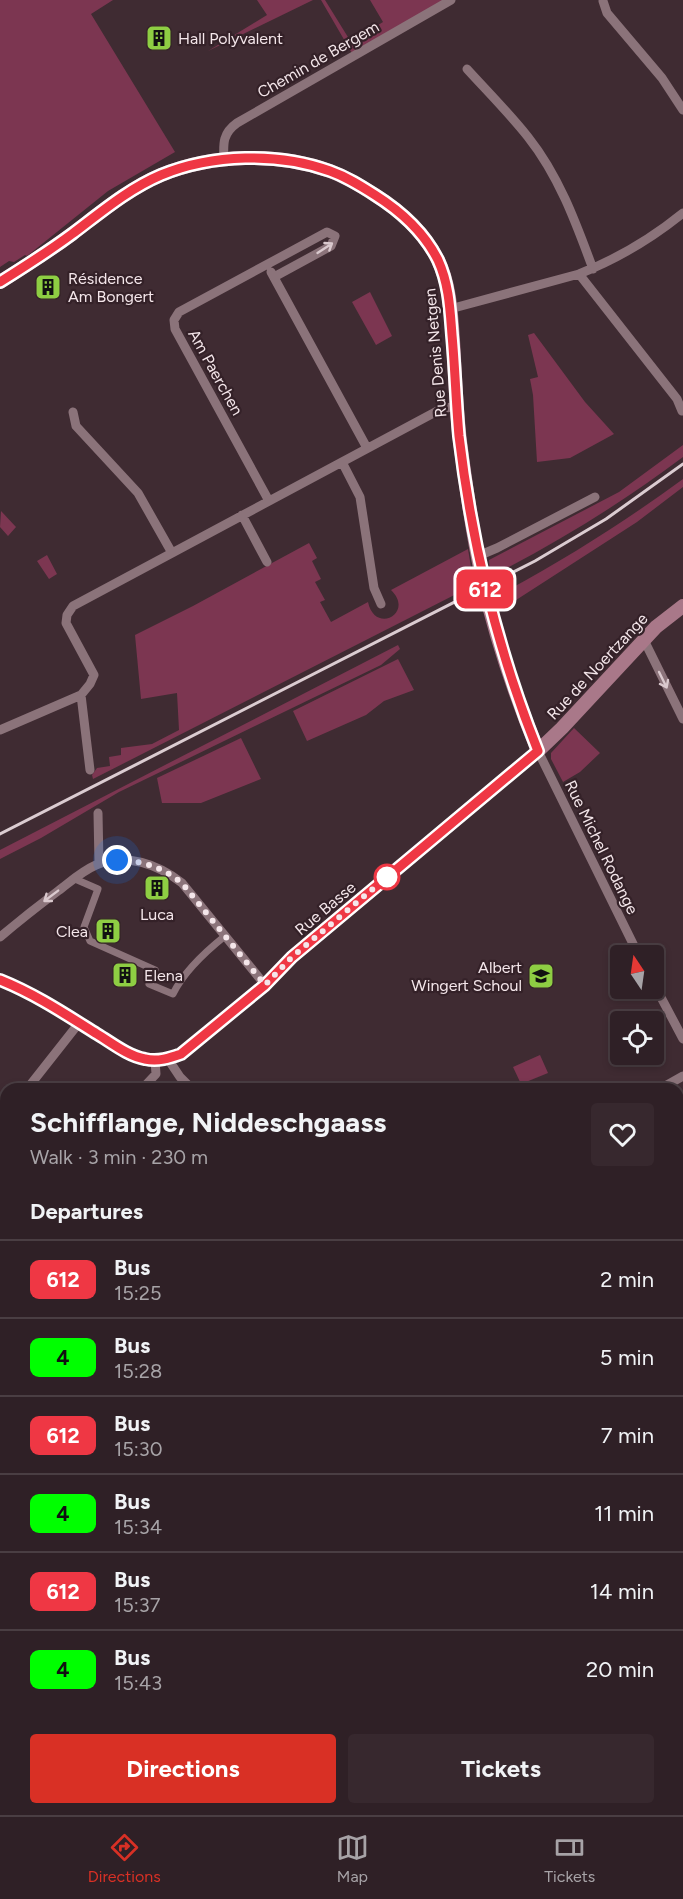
<!DOCTYPE html>
<html lang="en">
<head>
<meta charset="utf-8">
<style>
  :root { --surface:#2f2026; --page:#37282e; --text:#f1f3f6; --muted:#a7a3a7; --line:#4a3e43; --accent:#d93025 }
  body { margin:0; font-family:Figtree,sans-serif; background:var(--page); color:var(--text); height:100vh; display:flex; flex-direction:column; font-size:22px; white-space:nowrap }
  * { box-sizing:border-box; margin:0 }
  p { font-size:20px; color:var(--muted) }
  .icon { flex:none; width:33px; height:33px; fill:none; stroke:currentColor; stroke-width:2; stroke-linecap:round; stroke-linejoin:round }
  .map { position:relative; flex:1; overflow:hidden }
  .panel { position:absolute; left:0px; top:1083px; width:684px; height:732px; display:flex; flex-direction:column; background:var(--surface); border-radius:18px 18px 0 0; box-shadow:0 3px 9px #0003,0 0 0 2px var(--line) }
  .panel>* { flex:none }
  .badge { padding:0 12px; border-radius:9px; font-size:21px; line-height:39px }
  .needle { width:39px; rotate:347deg }
  .buttons { position:absolute; left:610px; top:945px; display:grid; gap:12px }
  .buttons a { display:grid; place-items:center; width:54px; height:54px; border-radius:6px; background:var(--surface); box-shadow:0 3px 9px #0003,0 0 0 2px var(--line); font-size:30px }
  .you { position:absolute; width:30px; height:30px; margin:-15px; border:4px solid #fff; border-radius:50%; background:#1a73e8; box-shadow:0 0 0 9px #1a73e833 }
  .map>.badge { position:absolute; translate:-50% -50%; box-shadow:0 0 0 3px #fff }
  h2 { padding:0 30px; font-size:22px; line-height:54px }
  .round { display:grid; place-items:center; flex:none; width:63px; height:63px; border-radius:6px; background:var(--page) }
  .headline { display:flex; align-items:center; justify-content:space-between; height:102px; padding:0 30px }
  h1 { font-size:28px; font-weight:700; line-height:45px }
  .button { display:flex; gap:12px; margin-top:auto; padding:12px 30px }
  .button a { flex:1; height:69px; border-radius:6px; background:var(--accent); color:#fff; font-size:24px; font-weight:700; line-height:69px; text-align:center }
  .button a+a { background:var(--page); color:var(--text) }
  ul { padding:0; list-style:none }
  li { display:flex; align-items:center; gap:18px; height:78px; padding:0 30px; border-top:2px solid var(--line) }
  li div { flex:1 }
  li b { display:block; font-size:22px }
  li em { font-style:normal }
  li .badge { min-width:66px; font-weight:700; text-align:center }
  .dock { display:flex; justify-content:space-around; align-items:center; height:84px; border-top:2px solid var(--line); background:var(--surface); font-size:16px; color:var(--muted) }
  .dock a { display:grid; justify-items:center; gap:3px }
  .dock .active { color:var(--accent) }
  .map>svg:first-child { display:block }
  .green { fill:#7c3651 }
  .lines { fill:none; stroke-linecap:round; stroke-linejoin:round }
  .pedestrian { stroke:#8b737a; stroke-width:7 }
  .minor { stroke:#8b737a; stroke-width:9 }
  .tertiary { stroke:#8b737a; stroke-width:12 }
  .secondary { stroke:#a97889; stroke-width:14 }
  .rail { stroke:#dbccd1; stroke-width:3 }
  .oneway { stroke:#dac9ce }
  .line-casing { stroke:#fff; stroke-width:14 }
  .line { stroke:#ef3744; stroke-width:9 }
  .walk { stroke:#f4e6ea; stroke-width:6; stroke-dasharray:0 10.8 }
  .stop-dot { fill:#fff; stroke:#ef3744; stroke-width:3 }
  .labels { text-anchor:middle; stroke-width:4.5; stroke-linejoin:round; paint-order:stroke }
  .poi-label { font-size:16px; fill:#f4e6ea; stroke:#342128; text-anchor:start }
  .street-label { font-size:16px; fill:#f4e6ea; stroke:#342128 }
</style>
</head>
<body>
<div class="map">
<svg width="683" height="1815" viewBox="0 0 683 1815">
  <rect width="100%" height="100%" fill="#3f2b32"/>
  <path class="green" d="M 0,0 L 113,0 L 91,14 L 175,152 L 108,191 L 27,256 L 25,255 L 14,262 L 9,261 L 0,267 Z
    M 257,0 L 313,0 L 208,51 L 267,15 Z
    M 321,0 L 325,0 L 351,42 L 383,22 L 370,0 L 451,0 L 353,55 Z
    M 370,292 L 392,336 L 376,345 L 352,302 Z
    M 534,333 L 585,402 L 614,434 L 570,458 L 537,462 L 533,395 L 530,379 L 538,377 L 528,335 Z
    M 683,445 L 683,457 C 622,503 558,542 490,577 L 489,560 L 619,492 Z
    M 683,479 L 683,487 L 637,522 L 499,611 L 495,597 C 561,562 623,523 683,479 Z
    M 1,511 L 16,527 L 8,536 L 0,527 Z
    M 309,543 L 317,558 L 312,561 L 321,579 L 315,582 L 325,600 L 320,602 L 331,622 L 368,602 C 375,635 415,613 391,590 L 468,549 L 474,585 L 93,779 L 92,775 L 97,768 L 110,766 L 109,757 L 121,755 L 121,748 L 152,744 L 179,730 L 177,693 L 141,699 L 135,635 L 193,606 Z
    M 47,555 L 57,574 L 49,579 L 37,561 Z
    M 398,645 L 400,649 L 381,665 L 119,792 L 41,838 L 0,859 L 0,850 Z
    M 398,659 L 414,690 L 384,701 L 366,715 L 307,741 L 293,711 Z
    M 574,728 L 600,753 L 580,772 L 563,782 L 551,759 L 551,753 Z
    M 241,738 L 261,779 L 201,803 L 162,803 L 157,778 Z
    M 540,1055 L 548,1073 L 521,1084 L 513,1067 Z
    M 683,1231 L 683,1501 L 678,1486 L 678,1233 Z
    M 3,1591 L 6,1594 L 6,1787 L 0,1795 L 0,1595 Z"/>
  <g class="lines">
    <path class="pedestrian" d="M 75,879 L 98,889 L 84,927 L 90,941 L 155,970 L 149,984 L 173,994 C 184,971 205,952 225,936"/>
    <path class="minor" d="M 603,1 L 607,13 L 662,78 L 683,110
      M 467,69 C 487,91 509,113 528,137 C 559,176 576,223 593,269
      M 224,159 C 223,143 223,133 237,123 L 451,0
      M 271,272 L 367,448
      M 579,274 L 677,399 L 682,411
      M 450,309 L 579,274 C 617,259 651,239 683,213
      M 73,412 L 76,426 L 138,493 L 172,553
      M 342,462 L 360,497 L 374,588 L 381,604
      M 269,501 L 175,329 L 174,320 L 179,312 L 327,232 L 335,236 L 331,246 L 274,277
      M 242,515 L 267,562
      M 478,556 L 497,548 L 595,497
      M 644,640 L 683,719
      M 81,695 L 90,684 L 94,675 L 66,623 L 67,615 L 73,606 L 441,409 L 457,406
      M 0,730 L 81,695 L 90,770
      M 538,751 L 639,956
      M 98,813 L 99,864
      M 0,937 C 19,921 38,906 58,891 C 70,882 82,871 96,865 C 126,852 159,865 182,883 L 265,985
      M 654,984 L 683,1039
      M 168,1059 L 180,1077 L 192,1089
      M 27,1089 L 79,1023
      M 142,1089 L 156,1074 L 155,1060
      M 660,1089 L 683,1076
      M 0,1122 L 6,1114
      M 0,1337 L 6,1332
      M 0,1453 L 6,1459
      M 678,1652 L 683,1658
      M 678,1712 L 683,1708
      M 342,1809 L 346,1815
      M 475,1809 L 479,1815
      M 532,1815 L 541,1809"/>
    <path class="tertiary" d="M 0,980 C 35,994 65,1014 97,1034 C 112,1043 128,1056 145,1059 C 158,1062 170,1058 181,1054 L 265,985 L 292,957 L 538,751"/>
    <path class="secondary" d="M 0,282 C 24,267 49,251 72,234 C 100,213 128,189 161,175 C 212,154 278,152 330,171 C 346,177 361,186 375,195 C 402,212 424,232 438,260 C 450,285 451,312 453,340 C 455,373 456,408 460,441 C 466,487 472,532 482,577 C 495,636 515,695 538,751 L 562,728 L 656,627 L 683,606"/>
    <path class="rail" d="M 0,834 L 535,561 L 606,519 L 683,464"/>
  </g>
  <defs><path id="oneway-shaft" d="M-6 0H5M1.5-3L5.5 0L1.5 3" fill="none" stroke-width="1.6" stroke-linecap="round" stroke-linejoin="round" transform="scale(1.5)"/></defs>
  <g class="oneway">
    <use href="#oneway-shaft" transform="translate(325 248) rotate(-33)"/>
    <use href="#oneway-shaft" transform="translate(663 680) rotate(64)"/>
    <use href="#oneway-shaft" transform="translate(51 896) rotate(143)"/>
  </g>
  <g class="lines">
    <g class="line-casing">
      <path id="line" d="M 0,282 C 24,267 49,251 72,234 C 100,213 128,189 161,175 C 212,154 278,152 330,171 C 347,177 361,186 375,195 C 402,212 424,232 438,260 C 449,284 450,309 452,335 C 455,368 456,402 459,436 C 472,545 497,649 538,751 L 292,957 L 265,985 L 181,1054 C 170,1058 158,1062 145,1059 C 128,1056 112,1043 97,1034 C 65,1014 35,994 0,980"/>
    </g>
    <use href="#line" class="line"/>
    <path class="walk" d="M 117,860 C 143,861 162,867 182,883 L 265,985 L 292,957 L 387,877"/>
  </g>
  <defs>
    <g id="building-square" transform="scale(1.35)"><rect x="-9" y="-9" width="18" height="18" rx="4" fill="#8ece43" stroke="#342128"/><path d="M-4-6H4V6H1V3H-1V6H-4ZM-2.5-4.3h1.7v1.8h-1.7ZM.8-4.3h1.7v1.8H.8ZM-2.5-1h1.7V.8h-1.7ZM.8-1h1.7V.8H.8Z" fill="#111"/></g>
    <g id="school-square" transform="scale(1.35)"><rect x="-9" y="-9" width="18" height="18" rx="4" fill="#8ece43" stroke="#342128"/><path d="M0-5L7-2L0 1L-7-2ZM-4 1L0 2.5L4 1V4Q0 6-4 4Z" fill="#111"/></g>
  </defs>
  <g fill-rule="evenodd">
    <use href="#building-square" x="159" y="38"/>
    <use href="#building-square" x="48" y="287"/>
    <use href="#building-square" x="157" y="888"/>
    <use href="#building-square" x="108" y="931"/>
    <use href="#building-square" x="125" y="975"/>
    <use href="#school-square" x="541" y="976"/>
  </g>
  <circle class="stop-dot" cx="387" cy="877" r="12"/>
  <g class="labels">
    <g class="poi-label">
      <text x="178" y="44">Hall Polyvalent</text>
      <text x="68" y="284">Résidence<tspan x="68" dy="18">Am Bongert</tspan></text>
      <text x="157" y="920" text-anchor="middle">Luca</text>
      <text x="88" y="937" text-anchor="end">Clea</text>
      <text x="522" y="973" text-anchor="end">Albert<tspan x="522" dy="18">Wingert Schoul</tspan></text>
      <text x="144" y="981">Elena</text>
    </g>
    <g class="street-label">
      <text transform="translate(318 59) rotate(-30)" y="6">Chemin de Bergem</text>
      <text transform="translate(435 353) rotate(-95)" y="6">Rue Denis Netgen</text>
      <text transform="translate(216 372) rotate(61)" y="6">Am Paerchen</text>
      <text transform="translate(597 666) rotate(-47)" y="6">Rue de Noertzange</text>
      <text transform="translate(602 847) rotate(64)" y="6">Rue Michel Rodange</text>
      <text transform="translate(325 908) rotate(-40)" y="6">Rue Basse</text>
    </g>
  </g>
</svg>
<div class="buttons">
<a><svg class="needle" viewBox="-14 -14 28 28"><path d="M0-13l5 13h-10z" fill="#e53935"/><path d="M0 13l5-13h-10z" fill="#a7a3a7"/></svg></a>
<a><svg class="icon" aria-label="locate" viewBox="0 0 24 24"><circle cx="12" cy="12" r="6"/><path d="M12 2v4M12 18v4M2 12h4M18 12h4"/></svg></a>
</div>
<div class="you" style="left:117px;top:860px"></div>
<b class="badge" style="left:485px;top:589px;background:#ef3744;color:#fff">612</b>
<section class="panel">
<div class="headline"><div><h1>Schifflange, Niddeschgaass</h1><p>Walk · 3 min · 230 m</p></div><a class="round"><svg class="icon" aria-label="heart" viewBox="0 0 24 24"><path d="M12 20l-8-8c-3-5 5-10 8-4 3-6 11-1 8 4z"/></svg></a></div>
<h2>Departures</h2>
<ul>
<li><span class="badge" style="background:#ef3744;color:#fff">612</span><div><b>Bus</b><p>15:25</p></div><em>2 min</em></li>
<li><span class="badge" style="background:#0f0;color:#111">4</span><div><b>Bus</b><p>15:28</p></div><em>5 min</em></li>
<li><span class="badge" style="background:#ef3744;color:#fff">612</span><div><b>Bus</b><p>15:30</p></div><em>7 min</em></li>
<li><span class="badge" style="background:#0f0;color:#111">4</span><div><b>Bus</b><p>15:34</p></div><em>11 min</em></li>
<li><span class="badge" style="background:#ef3744;color:#fff">612</span><div><b>Bus</b><p>15:37</p></div><em>14 min</em></li>
<li><span class="badge" style="background:#0f0;color:#111">4</span><div><b>Bus</b><p>15:43</p></div><em>20 min</em></li>
</ul>
<div class="button"><a>Directions</a><a>Tickets</a></div>
</section>
</div>
<nav class="dock">
<a class="active"><svg class="icon" aria-label="directions" viewBox="0 0 24 24"><path d="M12 3l9 9-9 9-9-9zM9 14v-3h6M13 9l2 2-2 2"/></svg>Directions</a>
<a><svg class="icon" aria-label="map" viewBox="0 0 24 24"><path d="M3 6l6-2 6 2 6-2v14l-6 2-6-2-6 2zM9 4v14M15 6v14"/></svg>Map</a>
<a><svg class="icon" aria-label="tickets" viewBox="0 0 24 24"><path d="M3 7h18v10H3zM15 7v10"/></svg>Tickets</a>
</nav>
</body>
</html>
